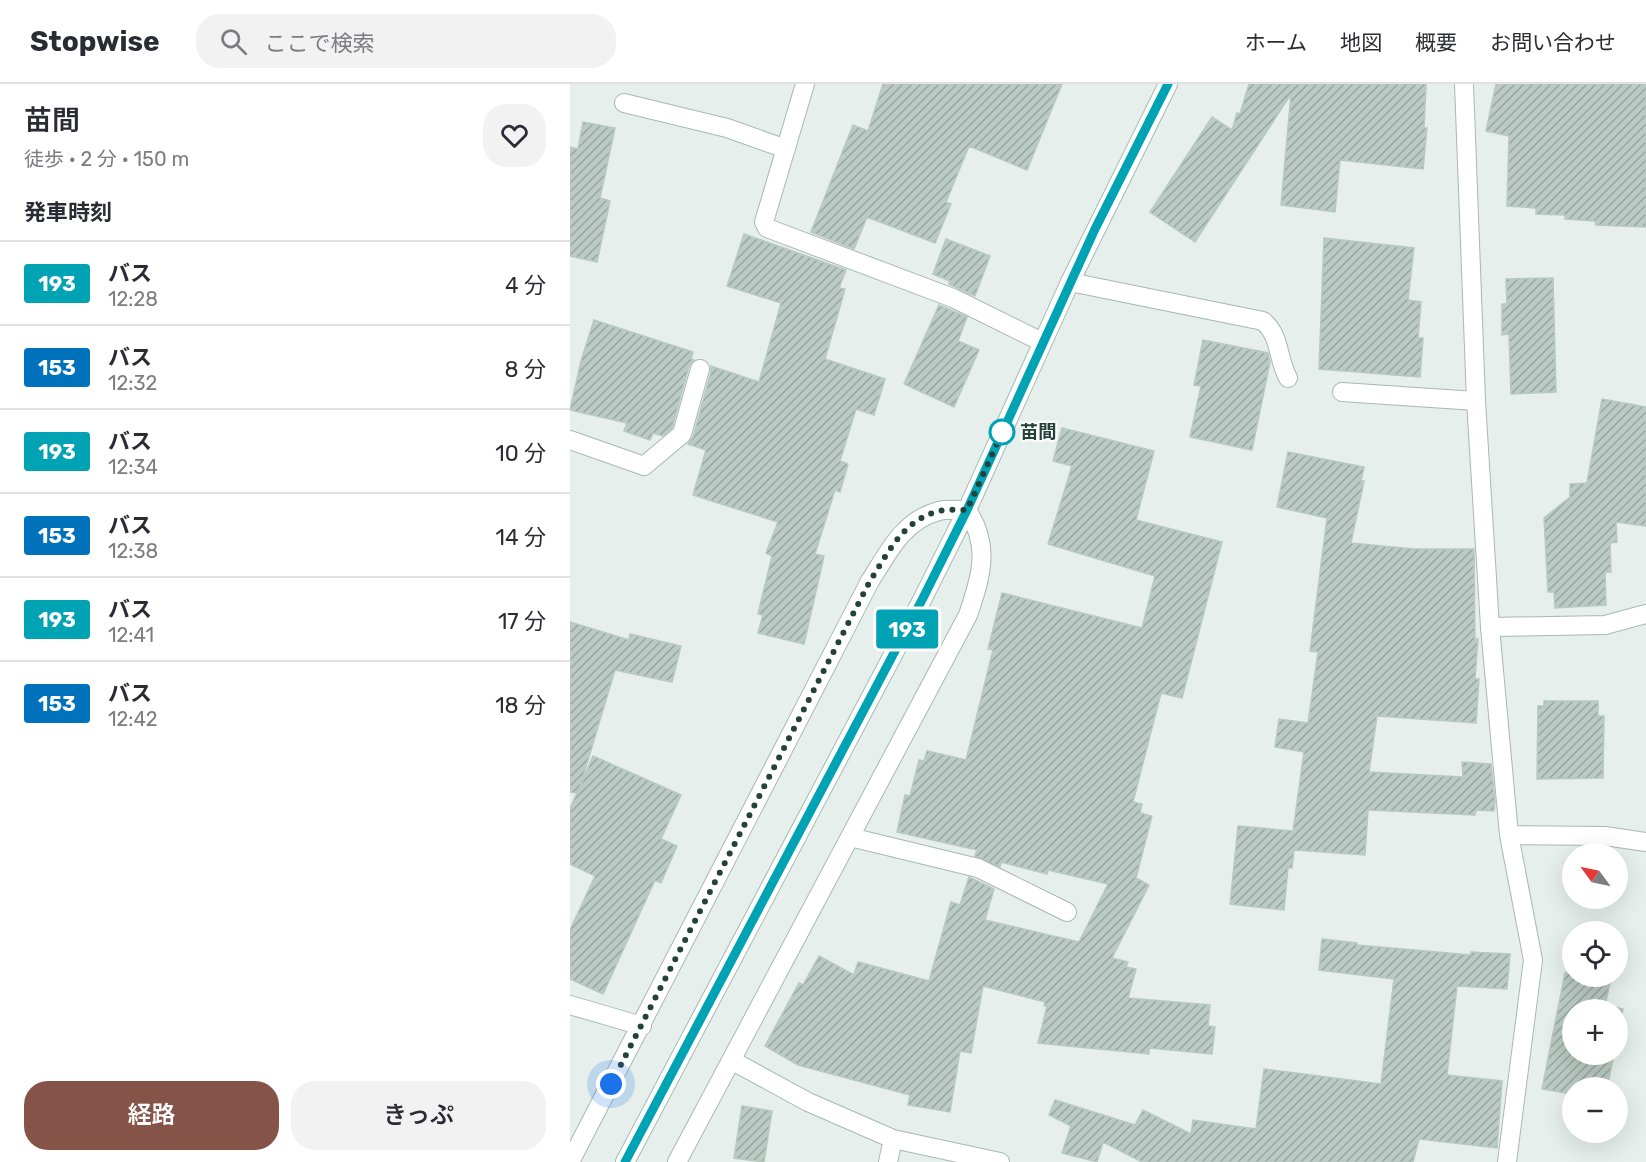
<!DOCTYPE html>
<html lang="ja">
<head>
<meta charset="utf-8">
<style>
  :root { --surface:#fff; --page:#f2f2f3; --text:#2b2b33; --muted:#7c7c81; --line:#e1e1e2; --accent:#855347 }
  body { margin:0; font-family:Rubik,"Noto Sans JP",sans-serif; background:var(--page); color:var(--text); height:100vh; display:flex; flex-direction:column; font-size:22px; white-space:nowrap }
  * { box-sizing:border-box; margin:0 }
  p { font-size:20px; color:var(--muted) }
  .icon { flex:none; width:33px; height:33px; fill:none; stroke:currentColor; stroke-width:2; stroke-linecap:round; stroke-linejoin:round }
  .map { position:relative; flex:1; overflow:hidden }
  .panel { display:flex; flex-direction:column; background:var(--surface); width:570px }
  .panel>* { flex:none }
  .badge { padding:0 12px; border-radius:4px; font-size:21px; line-height:39px }
  .needle { width:39px; rotate:303deg }
  .tools { position:absolute; left:992px; top:759px; display:grid; gap:12px }
  .tools a { display:grid; place-items:center; width:66px; height:66px; border-radius:50%; background:var(--surface); box-shadow:0 6px 24px #0002; font-size:30px }
  .you { position:absolute; width:30px; height:30px; margin:-15px; border:4px solid #fff; border-radius:50%; background:#1a73e8; box-shadow:0 0 0 9px #1a73e833 }
  .map>.badge { position:absolute; translate:-50% -50%; box-shadow:0 0 0 3px #fff }
  h2 { padding:0 24px; font-size:22px; line-height:54px }
  .round { display:grid; place-items:center; flex:none; width:63px; height:63px; border-radius:24px; background:var(--page) }
  .overview { display:flex; align-items:center; justify-content:space-between; height:102px; padding:0 24px }
  h1 { font-size:28px; font-weight:600; line-height:45px }
  .primary-button { display:flex; gap:12px; margin-top:auto; padding:12px 24px }
  .primary-button a { flex:1; height:69px; border-radius:24px; background:var(--accent); color:#fff; font-size:24px; font-weight:600; line-height:69px; text-align:center }
  .primary-button a+a { background:var(--page); color:var(--text) }
  ul { padding:0; list-style:none }
  li { display:flex; align-items:center; gap:18px; height:84px; padding:0 24px; border-top:2px solid var(--line) }
  li div { flex:1 }
  li b { display:block; font-size:22px }
  li em { font-style:normal }
  li .badge { min-width:66px; font-weight:700; text-align:center }
  header { display:flex; align-items:center; gap:36px; box-sizing:border-box; height:84px; padding:0 30px; background:var(--surface); border-bottom:2px solid var(--line) }
  header strong { font-size:28px }
  nav { display:flex; gap:33px; margin-inline-start:auto; font-size:21px }
  .search { width:420px; height:54px; background:var(--page); display:flex; align-items:center; gap:15px; box-sizing:border-box; padding:0 21px; border-radius:24px; color:var(--muted); font-size:22px }
  main { display:flex; flex:1; min-height:0 }
  .map>svg:first-child { display:block }
  .building { fill:url(#building-hatch); stroke:#b8c9c2; stroke-width:1.5 }
  .lines { fill:none; stroke-linecap:round; stroke-linejoin:round }
  .lane-casing { stroke:#a8b8b2; stroke-width:20 }
  .street-casing { stroke:#a8b8b2; stroke-width:20 }
  .secondary-casing { stroke:#a4bbb3; stroke-width:20 }
  .lane { stroke:#fff; stroke-width:18 }
  .street { stroke:#fff; stroke-width:18 }
  .secondary { stroke:#fff; stroke-width:18 }
  .line-casing { stroke:#fff; stroke-width:14 }
  .line { stroke:#00a3b4; stroke-width:9 }
  .walk { stroke:#24423a; stroke-width:6; stroke-dasharray:0 10.8 }
  .stop-dot { fill:#fff; stroke:#00a3b4; stroke-width:3 }
  .labels { text-anchor:middle; stroke-width:4.5; stroke-linejoin:round; paint-order:stroke }
  .stop-label { font-size:18px; font-weight:bold; fill:#24423a; stroke:#f7fbf9; text-anchor:start }
</style>
</head>
<body>
<header>
<strong>Stopwise</strong>
<div class="search"><svg class="icon" aria-label="search" viewBox="0 0 24 24"><circle cx="10" cy="10" r="6"/><path d="M15 15l6 6"/></svg>ここで検索</div>
<nav><a>ホーム</a><a>地図</a><a>概要</a><a>お問い合わせ</a></nav>
</header>
<main>
<section class="panel">
<div class="overview"><div><h1>苗間</h1><p>徒歩 · 2 分 · 150 m</p></div><a class="round"><svg class="icon" aria-label="heart" viewBox="0 0 24 24"><path d="M12 20l-8-8c-3-5 5-10 8-4 3-6 11-1 8 4z"/></svg></a></div>
<h2>発車時刻</h2>
<ul>
<li><span class="badge" style="background:#00a3b4;color:#fff">193</span><div><b>バス</b><p>12:28</p></div><em>4 分</em></li>
<li><span class="badge" style="background:#0072bc;color:#fff">153</span><div><b>バス</b><p>12:32</p></div><em>8 分</em></li>
<li><span class="badge" style="background:#00a3b4;color:#fff">193</span><div><b>バス</b><p>12:34</p></div><em>10 分</em></li>
<li><span class="badge" style="background:#0072bc;color:#fff">153</span><div><b>バス</b><p>12:38</p></div><em>14 分</em></li>
<li><span class="badge" style="background:#00a3b4;color:#fff">193</span><div><b>バス</b><p>12:41</p></div><em>17 分</em></li>
<li><span class="badge" style="background:#0072bc;color:#fff">153</span><div><b>バス</b><p>12:42</p></div><em>18 分</em></li>
</ul>
<div class="primary-button"><a>経路</a><a>きっぷ</a></div>
</section>
<div class="map">
<svg width="1076" height="1078" viewBox="0 0 1076 1078">
  <defs>
    <pattern id="building-hatch" width="6" height="6" patternUnits="userSpaceOnUse" patternTransform="scale(1.5)"><rect width="6" height="6" fill="#bbcac4"/><path d="M-1 1l2-2M0 6l6-6M5 7l2-2" fill="none" stroke="#98a6a0"/></pattern>
  </defs>
  <rect width="100%" height="100%" fill="#e6efeb"/>
  <path class="building" d="M 313,0 L 492,0 L 457,86 L 399,62 L 376,118 L 381,120 L 365,159 L 297,133 L 284,165 L 241,148 L 283,41 L 298,47 Z
    M 679,0 L 856,0 L 854,44 L 857,44 L 853,85 L 770,76 L 765,128 L 711,121 L 721,10 L 625,158 L 580,128 L 642,33 L 662,46 L 667,29 L 670,30 Z
    M 926,0 L 1076,0 L 1076,143 L 1026,141 L 1025,137 L 995,135 L 995,131 L 966,130 L 966,124 L 937,122 L 939,52 L 916,47 Z
    M 13,38 L 45,44 L 30,114 L 40,117 L 27,178 L 0,172 L 0,63 L 8,65 Z
    M 174,150 L 276,186 L 269,204 L 275,205 L 255,275 L 315,295 L 304,331 L 286,325 L 270,377 L 278,380 L 270,408 L 265,406 L 245,470 L 254,472 L 234,560 L 188,549 L 193,531 L 188,530 L 202,472 L 196,469 L 208,438 L 123,411 L 136,366 L 118,360 L 123,353 L 141,288 L 141,282 L 189,298 L 211,219 L 157,202 Z
    M 754,154 L 844,164 L 838,216 L 851,218 L 848,254 L 853,254 L 850,293 L 749,285 Z
    M 376,155 L 420,172 L 405,212 L 379,200 L 380,197 L 363,190 Z
    M 983,194 L 986,308 L 941,310 L 939,250 L 932,251 L 932,220 L 937,220 L 936,195 Z
    M 369,221 L 397,233 L 388,257 L 409,266 L 384,323 L 334,300 Z
    M 24,236 L 123,268 L 121,275 L 124,276 L 119,282 L 102,344 L 93,352 L 83,349 L 80,356 L 54,347 L 57,339 L 0,326 L 11,277 Z
    M 633,256 L 698,269 L 700,278 L 682,366 L 620,353 L 631,302 L 624,301 Z
    M 1032,315 L 1076,323 L 1076,442 L 1046,438 L 1047,458 L 1040,459 L 1041,488 L 1035,488 L 1036,521 L 985,524 L 984,508 L 978,508 L 974,434 L 1000,413 L 1000,400 L 1017,399 Z
    M 492,344 L 584,367 L 566,436 L 652,458 L 612,614 L 591,609 L 563,718 L 572,720 L 570,729 L 582,732 L 566,794 L 579,801 L 542,874 L 558,878 L 556,883 L 566,885 L 558,914 L 640,921 L 638,942 L 645,943 L 642,970 L 579,964 L 579,970 L 468,959 L 477,922 L 474,922 L 475,918 L 413,902 L 401,969 L 390,967 L 380,1028 L 338,1021 L 340,1011 L 228,981 L 195,962 L 229,899 L 233,901 L 249,872 L 284,891 L 288,878 L 359,897 L 381,818 L 390,821 L 399,793 L 424,805 L 415,836 L 509,858 L 538,800 L 478,786 L 477,790 L 431,778 L 430,783 L 405,772 L 407,766 L 327,748 L 335,711 L 340,712 L 349,676 L 354,677 L 357,667 L 396,676 L 423,566 L 418,565 L 432,509 L 572,544 L 585,492 L 478,460 L 502,382 L 483,377 Z
    M 718,368 L 794,383 L 791,397 L 794,397 L 781,459 L 844,465 L 904,465 L 905,555 L 908,555 L 905,595 L 909,595 L 906,639 L 807,632 L 799,688 L 893,693 L 892,678 L 921,680 L 925,717 L 924,727 L 906,726 L 905,731 L 798,726 L 795,771 L 724,766 L 722,784 L 718,784 L 714,826 L 660,820 L 668,742 L 723,747 L 734,668 L 705,663 L 709,635 L 738,639 L 748,568 L 740,567 L 757,434 L 707,423 Z
    M 0,538 L 59,556 L 60,550 L 111,562 L 102,598 L 45,586 L 10,703 L 23,672 L 111,711 L 91,755 L 107,762 L 91,799 L 85,796 L 33,910 L 0,895 L 0,846 L 25,792 L 0,780 L 0,724 L 7,709 L 0,708 Z
    M 974,617 L 1028,617 L 1028,632 L 1034,632 L 1033,694 L 967,695 L 968,622 L 974,622 Z
    M 752,855 L 787,859 L 787,861 L 901,871 L 901,868 L 940,870 L 937,905 L 887,902 L 877,991 L 932,997 L 927,1064 L 849,1055 L 843,1078 L 572,1078 L 533,1058 L 527,1078 L 492,1069 L 501,1042 L 479,1031 L 485,1016 L 565,1041 L 573,1026 L 621,1050 L 623,1036 L 686,1045 L 694,985 L 811,1000 L 824,895 L 749,886 Z
    M 995,889 L 1002,890 L 1002,892 L 1011,892 L 1040,899 L 1035,921 L 1053,925 L 1047,954 L 1047,926 L 1002,926 L 1002,970 L 1044,970 L 1037,1004 L 1002,1004 L 1002,1010 L 972,1005 Z
    M 172,1022 L 202,1027 L 194,1078 L 164,1074 Z"/>
  <g class="lines">
    <g class="lane-casing">
      <path id="lane" d="M 235,0 L 194,138 L 197,144 L 383,214 L 472,258
        M 54,19 L 157,44 L 216,65
        M 500,198 L 693,237 C 711,252 707,274 718,294
        M 772,308 L 906,317
        M 0,356 L 74,382 L 112,350 L 130,285
        M 920,543 L 1035,541 L 1076,530
        M 280,753 L 408,784 L 497,828"/>
    </g>
    <g class="street-casing">
      <path id="street" d="M 894,0 L 906,317 L 920,543 L 939,751 L 963,876 L 937,1078
        M 939,751 L 1035,752 L 1076,758
        M 0,921 L 72,942
        M 161,976 L 238,1018 L 323,1055 L 430,1078
        M 0,1078 L 300,497 C 318,469 333,436 369,427 C 377,425 388,426 397,426 C 421,462 411,493 398,531 L 107,1078
        M 318,1078 L 323,1055"/>
    </g>
    <g class="secondary-casing">
      <path id="secondary" d="M 55,1078 L 353,514 L 397,426 L 500,198 L 598,0"/>
    </g>
    <use href="#lane" class="lane"/>
    <use href="#street" class="street"/>
    <use href="#secondary" class="secondary"/>
  </g>
  <g class="lines">
    <g class="line-casing">
      <path id="line" d="M 55,1078 L 353,514 L 397,426 L 525,145 L 598,0"/>
    </g>
    <use href="#line" class="line"/>
    <path class="walk" d="M 41,1000 L 300,497 C 318,469 333,436 369,427 C 377,425 388,426 397,426 L 435,342 L 432,348"/>
  </g>
  <circle class="stop-dot" cx="432" cy="348" r="12"/>
  <g class="labels">
    <g class="stop-label">
      <text x="450" y="354">苗間</text>
    </g>
  </g>
</svg>
<div class="tools">
<a><svg class="needle" viewBox="-14 -14 28 28"><path d="M0-13l5 13h-10z" fill="#e53935"/><path d="M0 13l5-13h-10z" fill="#7c7c81"/></svg></a>
<a><svg class="icon" aria-label="locate" viewBox="0 0 24 24"><circle cx="12" cy="12" r="6"/><path d="M12 2v4M12 18v4M2 12h4M18 12h4"/></svg></a>
<a>+</a>
<a>−</a>
</div>
<div class="you" style="left:41px;top:1000px"></div>
<b class="badge" style="left:337px;top:545px;background:#00a3b4;color:#fff">193</b>
</div>
</main>
</body>
</html>
